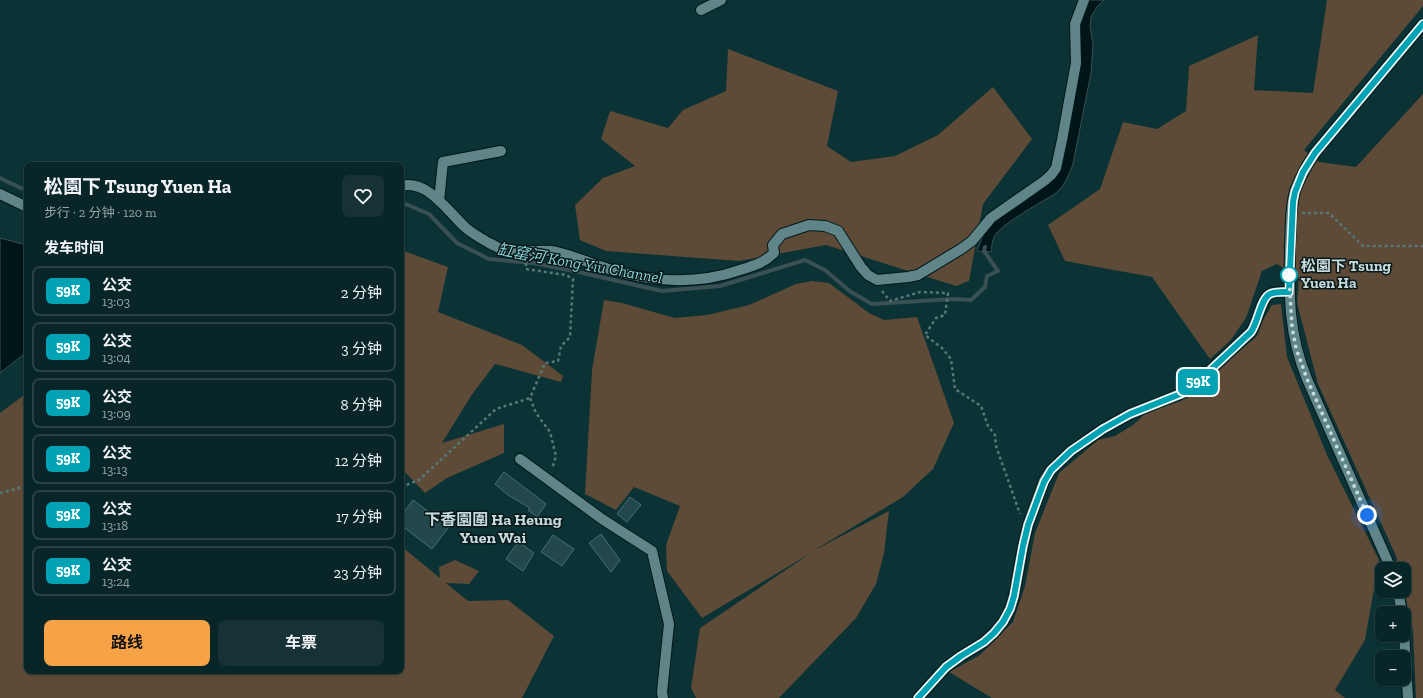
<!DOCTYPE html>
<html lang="zh">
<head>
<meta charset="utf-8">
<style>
  :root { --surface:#082628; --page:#163234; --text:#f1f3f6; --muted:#98a5a8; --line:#294345; --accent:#f6a247 }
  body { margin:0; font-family:"Zilla Slab","Noto Sans SC",serif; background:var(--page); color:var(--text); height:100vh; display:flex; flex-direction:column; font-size:15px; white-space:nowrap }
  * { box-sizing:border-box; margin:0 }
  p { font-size:13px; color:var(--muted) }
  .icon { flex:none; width:22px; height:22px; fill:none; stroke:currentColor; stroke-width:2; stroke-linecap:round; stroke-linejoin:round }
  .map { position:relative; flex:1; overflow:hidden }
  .side { position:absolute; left:24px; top:162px; width:380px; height:512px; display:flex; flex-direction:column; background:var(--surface); border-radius:8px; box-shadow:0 1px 3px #0004,0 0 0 1px var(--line) }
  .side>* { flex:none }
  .badge { padding:0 8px; border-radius:6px; font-size:14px; line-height:26px }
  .buttons { position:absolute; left:1375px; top:562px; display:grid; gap:8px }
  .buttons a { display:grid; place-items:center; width:36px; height:36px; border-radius:8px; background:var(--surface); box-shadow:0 1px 3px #0004,0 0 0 1px var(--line); font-size:20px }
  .you { position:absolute; width:20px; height:20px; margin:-10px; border:3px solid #fff; border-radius:50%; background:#1a73e8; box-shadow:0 0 0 6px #1a73e833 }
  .map>.badge { position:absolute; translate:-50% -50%; box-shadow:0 0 0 2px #fff }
  h2 { padding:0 20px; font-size:15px; line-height:36px }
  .round { display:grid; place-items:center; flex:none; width:42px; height:42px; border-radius:8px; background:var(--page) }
  .head { display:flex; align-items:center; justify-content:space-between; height:68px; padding:0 20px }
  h1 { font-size:19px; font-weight:700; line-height:30px }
  .action { display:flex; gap:8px; margin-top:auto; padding:8px 20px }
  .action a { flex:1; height:46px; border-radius:8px; background:var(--accent); color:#111; font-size:16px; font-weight:700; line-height:46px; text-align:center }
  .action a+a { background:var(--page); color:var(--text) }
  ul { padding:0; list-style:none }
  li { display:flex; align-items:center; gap:12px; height:50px; margin:0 8px 6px; padding:0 12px; border:2px solid var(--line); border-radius:8px }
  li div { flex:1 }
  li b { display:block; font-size:15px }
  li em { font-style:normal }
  li .badge { min-width:44px; font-weight:700; text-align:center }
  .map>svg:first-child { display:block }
  .green { fill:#5d4a37 }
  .water { fill:#001517; stroke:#3b5052 }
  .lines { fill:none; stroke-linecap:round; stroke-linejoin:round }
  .stream { stroke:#3b5052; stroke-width:4 }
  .building { fill:#23484b; stroke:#486e71 }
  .minor-casing { stroke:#00181b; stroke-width:12 }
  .path { stroke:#587779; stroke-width:2.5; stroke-dasharray:3 3; stroke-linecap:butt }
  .minor { stroke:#5f8589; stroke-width:10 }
  .line-casing { stroke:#fff; stroke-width:9 }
  .line { stroke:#00a3b4; stroke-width:6 }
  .walk { stroke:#c6dadb; stroke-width:4; stroke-dasharray:0 7.2 }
  .stop-dot { fill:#fff; stroke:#00a3b4; stroke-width:2 }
  .labels { text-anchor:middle; stroke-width:3; stroke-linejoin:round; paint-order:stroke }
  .stop-label { font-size:15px; font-weight:bold; fill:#c6dadb; stroke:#081718; text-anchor:start }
  .water-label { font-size:16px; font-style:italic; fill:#89d4db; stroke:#081718 }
  .neighbourhood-label { font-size:16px; font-weight:bold; fill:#c6dadb; stroke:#081718 }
</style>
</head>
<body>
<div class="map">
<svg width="1423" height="698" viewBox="0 0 1423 698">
  <rect width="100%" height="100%" fill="#0b3235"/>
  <path class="green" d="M 1327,0 L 1423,0 L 1423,6 L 1304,150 L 1319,162 L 1356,167 L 1423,94 L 1423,698 L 1416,698 L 1413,630 L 1404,591 L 1404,569 L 1399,569 L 1396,556 L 1318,384 L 1297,303 L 1299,278 L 1277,264 L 1262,271 L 1246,318 L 1230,341 L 1210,359 L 1152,277 L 1065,261 L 1048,225 L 1100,189 L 1123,122 L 1157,129 L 1186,111 L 1189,66 L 1258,35 L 1254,90 L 1313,93 Z
    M 728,49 L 838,91 L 827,146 L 851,162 L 895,156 L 938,135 L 993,87 L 1032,139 L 983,204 L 969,281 L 956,286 L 826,245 L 739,261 L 606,251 L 580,240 L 575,205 L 603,178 L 635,166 L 601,139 L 610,111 L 668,128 L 683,110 L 726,91 Z
    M 401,250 L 448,267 L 438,312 L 522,345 L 563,376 L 561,382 L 495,364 L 471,396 L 442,443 L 504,424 L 504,453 L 447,478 L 425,493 L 401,468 Z
    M 812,281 L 829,283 L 869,313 L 884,320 L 917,317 L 954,423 L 933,469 L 903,497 L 813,551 L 889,511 L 884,553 L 876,584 L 856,618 L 779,698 L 696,698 L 691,688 L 700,628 L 811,553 L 702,618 L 667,571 L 666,545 L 680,506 L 634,487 L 616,510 L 585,494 L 592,370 L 604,300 L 622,303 L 675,318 L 707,315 L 749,305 L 796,284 Z
    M 1281,304 L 1287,357 L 1327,455 L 1379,560 L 1365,640 L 1335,690 L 1345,698 L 992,698 L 949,672 L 980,655 L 1013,622 L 1025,586 L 1035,533 L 1059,473 L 1098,440 L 1115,436 L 1133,425 L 1147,412 L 1181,401 L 1257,336 L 1263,320 L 1272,305 Z
    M 27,393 L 27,671 L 401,671 L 401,546 L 440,578 L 439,567 L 455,560 L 479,571 L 469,584 L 446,583 L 468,601 L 508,600 L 554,636 L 522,698 L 0,698 L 0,413 Z"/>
  <path class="water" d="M 1088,0 L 1104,0 L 1097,7 L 1091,17 L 1090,27 L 1093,44 L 1091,73 L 1073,164 C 1069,175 1065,185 1056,193 C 1042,202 1005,222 996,234 C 992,239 992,246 991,252 L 977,251 L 984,233 L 993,222 L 1057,173 L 1078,29 Z
    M 0,238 L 27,245 L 27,352 L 0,373 Z"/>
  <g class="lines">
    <path class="stream" d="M 0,178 L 27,191
      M 401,204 L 403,203 L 429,214 L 457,243 L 489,259 L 533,263 L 574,271 L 662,291 L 720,286 L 805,260 L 825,270 L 851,292 L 872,304 L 954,299 L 971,300 L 985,287 L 987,276 L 998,271 L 984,251 L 985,247"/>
  </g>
  <path class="building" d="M 504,472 L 546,504 L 537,517 L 528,510 L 530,508 L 508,495 L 495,484 Z
    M 630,497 L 641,505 L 627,522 L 617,514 Z
    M 413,500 L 449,527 L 432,549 L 401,525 L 401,516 Z
    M 601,534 L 620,560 L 611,572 L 589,543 Z
    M 553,535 L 574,549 L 562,566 L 541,552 Z
    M 518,542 L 534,553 L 523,571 L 506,559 Z"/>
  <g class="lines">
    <g class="minor-casing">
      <path id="minor" d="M 701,10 L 721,0
        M 401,186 C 428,179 449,213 466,228 C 473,234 482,239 489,243 C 494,245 498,248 503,250 C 518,255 540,248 557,252 C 575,256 591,264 609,269 C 651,282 697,285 740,270 C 753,266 764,263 774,253 L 773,245 L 782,234 L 809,225 L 825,226 L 838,231 L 861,267 L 868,275 L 877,280 L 908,277 L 918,275 L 961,249 L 972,241 L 991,218 L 1044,181 L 1051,175 L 1056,168 L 1062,140 L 1076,63 L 1075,24 L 1084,0
        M 0,194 L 27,207
        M 439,201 L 443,162 L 501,151
        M 520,459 L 602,519 L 652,551 L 669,624 L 662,692 L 663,698
        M 1391,569 L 1307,379 C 1288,333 1289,295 1290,246 C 1291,228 1290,209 1295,191 C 1300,177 1307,165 1315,153 L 1423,24
        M 1398,591 L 1402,613
        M 1404,633 L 1408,698
        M 918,698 L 946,667 L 961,656 L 984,642 L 994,633 L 1003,622 L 1010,609 L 1014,596 L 1023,546 L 1028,525 L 1044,481 L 1051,470 L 1071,451 L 1103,429 L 1130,414 L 1188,391 L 1251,332 C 1258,322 1261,298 1270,294 C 1275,291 1283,292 1289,292"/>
    </g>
    <path class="path" d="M 1302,213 L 1329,213 L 1363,246 L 1423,246
      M 526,263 L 526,269 L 566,275 L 573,279 L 570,337 L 561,346 L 558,361 L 545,363 L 530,398 L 536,413 L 550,432 L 556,456 L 552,469
      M 882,291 L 890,301 L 920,292 L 948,293 L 945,315 L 936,318 L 925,335 L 942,348 L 951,359 L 955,389 L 981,406 L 988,426 L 995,435 L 996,446 L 1020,514
      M 401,487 L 419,480 L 496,409 L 530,398
      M 0,493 L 19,488 L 27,484"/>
    <use href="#minor" class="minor"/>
  </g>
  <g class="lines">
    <g class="line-casing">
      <path id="line" d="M 918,698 L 946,667 L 961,656 L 984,642 L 994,633 L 1003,622 L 1010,609 L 1014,596 L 1023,546 L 1028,525 L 1044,482 L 1051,470 L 1071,451 L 1103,429 L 1130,414 L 1188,391 L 1251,332 C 1258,322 1261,298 1270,294 C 1275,291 1283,292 1289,292 L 1293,202 L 1295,192 L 1303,172 L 1315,153 L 1423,24"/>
    </g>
    <use href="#line" class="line"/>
    <path class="walk" d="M 1289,275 L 1292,327 L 1296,348 L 1307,379 L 1367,515"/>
  </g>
  <circle class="stop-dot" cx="1289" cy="275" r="8"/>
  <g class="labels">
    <g class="stop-label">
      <text x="1301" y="271">松園下 Tsung<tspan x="1301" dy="17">Yuen Ha</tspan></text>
    </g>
    <g class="water-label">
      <text transform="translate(580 263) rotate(10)" y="6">缸窰河 Kong Yiu Channel</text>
    </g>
    <g class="neighbourhood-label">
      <text x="493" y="525">下香園圍 Ha Heung<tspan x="493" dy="18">Yuen Wai</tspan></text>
    </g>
  </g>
</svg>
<div class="buttons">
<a><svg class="icon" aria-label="layers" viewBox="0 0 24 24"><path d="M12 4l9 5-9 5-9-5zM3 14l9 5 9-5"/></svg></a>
<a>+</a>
<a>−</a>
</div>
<div class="you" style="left:1367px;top:515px"></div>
<b class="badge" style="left:1198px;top:382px;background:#00a3b4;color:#fff">59K</b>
<section class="side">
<div class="head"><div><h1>松園下 Tsung Yuen Ha</h1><p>步行 · 2 分钟 · 120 m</p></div><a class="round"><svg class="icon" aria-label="heart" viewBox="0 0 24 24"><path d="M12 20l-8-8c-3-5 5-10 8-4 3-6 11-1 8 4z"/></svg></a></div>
<h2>发车时间</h2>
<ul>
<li><span class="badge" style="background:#00a3b4;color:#fff">59K</span><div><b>公交</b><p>13:03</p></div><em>2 分钟</em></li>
<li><span class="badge" style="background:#00a3b4;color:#fff">59K</span><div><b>公交</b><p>13:04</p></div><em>3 分钟</em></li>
<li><span class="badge" style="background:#00a3b4;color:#fff">59K</span><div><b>公交</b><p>13:09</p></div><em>8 分钟</em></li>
<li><span class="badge" style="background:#00a3b4;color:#fff">59K</span><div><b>公交</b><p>13:13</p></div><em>12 分钟</em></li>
<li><span class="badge" style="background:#00a3b4;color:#fff">59K</span><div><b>公交</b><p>13:18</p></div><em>17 分钟</em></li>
<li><span class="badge" style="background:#00a3b4;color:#fff">59K</span><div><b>公交</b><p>13:24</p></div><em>23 分钟</em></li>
</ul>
<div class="action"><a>路线</a><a>车票</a></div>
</section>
</div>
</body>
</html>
